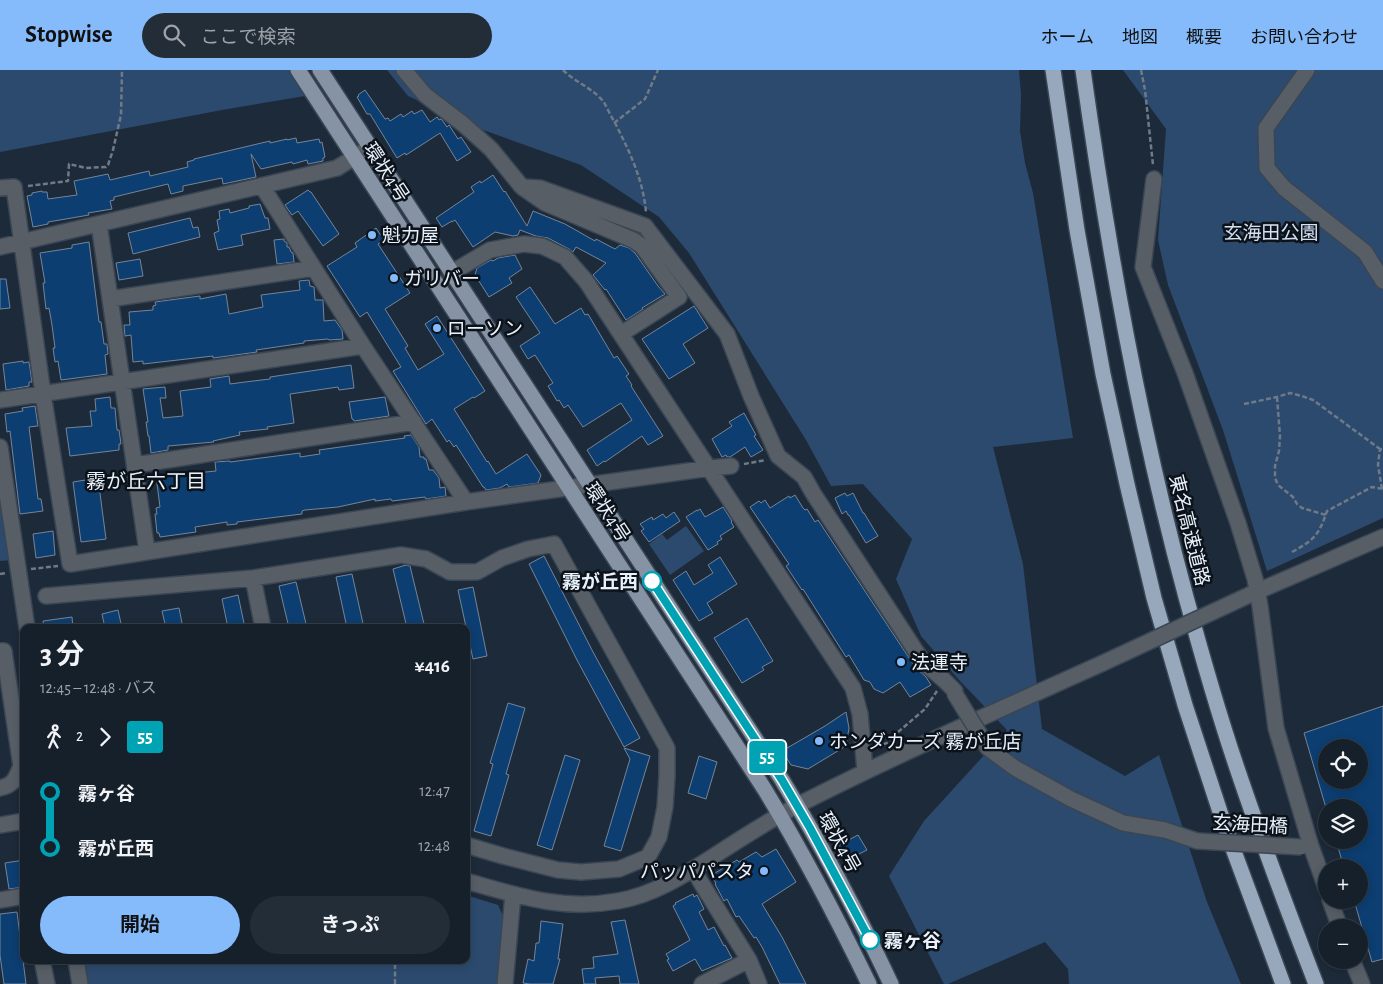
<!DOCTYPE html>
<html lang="ja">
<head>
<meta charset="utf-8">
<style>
  :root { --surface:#16202b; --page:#232d37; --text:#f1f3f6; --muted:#9ea3a9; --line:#353e47; --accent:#85bbfb }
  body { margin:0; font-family:"Alegreya Sans","Noto Sans JP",sans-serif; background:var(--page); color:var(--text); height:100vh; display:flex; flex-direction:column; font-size:19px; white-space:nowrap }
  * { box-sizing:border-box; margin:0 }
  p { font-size:16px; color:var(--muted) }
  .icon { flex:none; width:28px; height:28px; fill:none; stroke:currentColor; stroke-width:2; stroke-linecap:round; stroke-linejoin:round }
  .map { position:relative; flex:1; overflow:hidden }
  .side { position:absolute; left:20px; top:554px; width:450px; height:340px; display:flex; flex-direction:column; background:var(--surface); border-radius:10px; box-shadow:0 2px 8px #0003,0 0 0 1px var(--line) }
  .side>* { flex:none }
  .badge { padding:0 10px; border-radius:4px; font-size:18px; line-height:32px }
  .fabs { position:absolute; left:1318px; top:669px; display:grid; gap:10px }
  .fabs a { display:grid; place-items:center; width:50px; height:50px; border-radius:50%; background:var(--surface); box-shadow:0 2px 8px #0003,0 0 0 1px var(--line); font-size:25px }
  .map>.badge { position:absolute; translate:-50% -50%; box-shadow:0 0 0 2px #fff }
  .legs { display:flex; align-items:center; gap:8px; height:55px; padding:0 20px; font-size:16px }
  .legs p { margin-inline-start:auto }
  .summary { display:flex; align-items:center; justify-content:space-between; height:85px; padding:0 20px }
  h1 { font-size:28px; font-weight:700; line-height:38px }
  .primary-button { display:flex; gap:10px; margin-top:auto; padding:10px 20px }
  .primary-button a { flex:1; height:58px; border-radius:30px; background:var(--accent); color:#111; font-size:20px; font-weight:700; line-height:58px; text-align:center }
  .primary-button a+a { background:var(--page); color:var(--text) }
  ul { padding:0 20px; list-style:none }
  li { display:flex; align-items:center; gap:18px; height:55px; font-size:19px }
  li i { display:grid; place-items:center; width:8px; height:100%; margin:0 6px; background:currentColor }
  li i::after { content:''; width:12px; height:12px; margin:-6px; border:4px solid; border-radius:50%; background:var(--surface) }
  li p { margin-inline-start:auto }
  li:first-child i { background:linear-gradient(#0000 50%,currentColor 0) }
  li:last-child i { background:linear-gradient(currentColor 50%,#0000 0) }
  header { display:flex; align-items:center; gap:30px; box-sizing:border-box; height:70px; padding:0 25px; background:var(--accent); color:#111 }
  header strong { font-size:24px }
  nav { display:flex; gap:28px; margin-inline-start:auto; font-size:18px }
  .search { width:350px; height:45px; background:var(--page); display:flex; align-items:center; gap:12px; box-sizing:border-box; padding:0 18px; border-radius:28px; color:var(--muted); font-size:19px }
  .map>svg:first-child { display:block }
  .green { fill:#2c4a6e }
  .building { fill:#0c3e72; stroke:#758598; fill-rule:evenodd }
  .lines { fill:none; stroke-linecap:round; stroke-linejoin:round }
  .minor-casing { stroke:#3a4654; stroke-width:18 }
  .major-casing { stroke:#3a4654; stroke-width:18 }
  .highway-casing { stroke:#3a4654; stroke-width:18 }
  .path { stroke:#6f7a87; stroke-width:2.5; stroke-dasharray:5 2.5; stroke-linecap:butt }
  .minor { stroke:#585e66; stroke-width:15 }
  .major { stroke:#8693a4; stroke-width:15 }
  .highway { stroke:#98a8bc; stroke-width:15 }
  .minor-bridge-casing { stroke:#3a4654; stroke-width:18; stroke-linecap:butt }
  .minor-bridge { stroke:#585e66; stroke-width:15 }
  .line-1-casing { stroke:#fff; stroke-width:11 }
  .line-1 { stroke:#00a3b4; stroke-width:8 }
  .poi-dot { fill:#85bbfb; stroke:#0c1219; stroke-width:2 }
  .stop-1-dot { fill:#fff; stroke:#00a3b4; stroke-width:2.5 }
  .labels { text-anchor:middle; stroke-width:5; stroke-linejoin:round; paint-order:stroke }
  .street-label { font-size:19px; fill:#e9f2fc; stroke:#0c1219 }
  .park-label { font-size:19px; fill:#d4e1f2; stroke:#0c1219 }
  .poi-label { font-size:19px; fill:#e9f2fc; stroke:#0c1219; text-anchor:start }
  .stop-label { font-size:19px; font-weight:bold; fill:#e9f2fc; stroke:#0c1219; text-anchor:end }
  .neighbourhood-label { font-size:20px; fill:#e9f2fc; stroke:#0c1219 }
</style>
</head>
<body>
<header>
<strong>Stopwise</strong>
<div class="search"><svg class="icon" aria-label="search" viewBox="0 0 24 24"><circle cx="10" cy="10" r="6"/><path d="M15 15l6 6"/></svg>ここで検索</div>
<nav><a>ホーム</a><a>地図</a><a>概要</a><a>お問い合わせ</a></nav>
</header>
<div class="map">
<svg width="1383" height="914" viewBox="0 0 1383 914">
  <rect width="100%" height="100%" fill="#1d2a39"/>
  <path class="green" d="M 0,0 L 291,0 L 311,25 L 222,40 L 0,82 Z
    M 387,0 L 1019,0 L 1021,24 L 1020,61 L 1025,93 L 1033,123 L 1073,368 L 993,377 L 1023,494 L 1042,659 L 1125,706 L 1159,685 L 1207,832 L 1241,914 L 1069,914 L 1068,899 L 1045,872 L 948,914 L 944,914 L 889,806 L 924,751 L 1007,660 L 959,610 L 921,566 L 896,509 L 912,469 L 863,414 L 831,416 L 806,370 L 689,183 L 659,147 L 581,95 L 472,56 L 408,26 Z
    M 1123,0 L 1383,0 L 1383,448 L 1267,501 L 1223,360 L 1168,215 L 1158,170 L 1166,59 Z
    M 0,419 L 12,490 L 0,491 Z
    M 686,456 L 704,481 L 670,505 L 649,474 L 662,464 L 667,470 Z
    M 466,825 L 498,835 L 504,848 L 499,914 L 84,914 L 81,890 L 466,890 Z"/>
  <path class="building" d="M 365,20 L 385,49 L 388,48 L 390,51 L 401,44 L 403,47 L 412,41 L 414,44 L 422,40 L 430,52 L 437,47 L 439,50 L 441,49 L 442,50 L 447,57 L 449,55 L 458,69 L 461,67 L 471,82 L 457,91 L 440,63 L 406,85 L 405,83 L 397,88 L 370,44 L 367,44 L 357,27 L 359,26 L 358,25 Z
    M 296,68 L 297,73 L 319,69 L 320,73 L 322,72 L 325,87 L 323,88 L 323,91 L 308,94 L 307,90 L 293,94 L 292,92 L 261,99 L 251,84 L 256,107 L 223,114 L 222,108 L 183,116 L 183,121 L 171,124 L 168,114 L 114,127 L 114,130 L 110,131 L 112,139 L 88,143 L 89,145 L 48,152 L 48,154 L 33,157 L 27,126 L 32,125 L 32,123 L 42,121 L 42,122 L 47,122 L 48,129 L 77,125 L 74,111 L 108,104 L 110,110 L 149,101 L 150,106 L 188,97 L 187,92 L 194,90 L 194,89 L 270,71 L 270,73 L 287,69 L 287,70 Z
    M 493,105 L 504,122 L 505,121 L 527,156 L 533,141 L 565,154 L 595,171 L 596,169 L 615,179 L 620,175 L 629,178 L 635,183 L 658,216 L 665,224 L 642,238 L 643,239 L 626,250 L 606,219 L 605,220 L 593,205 L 606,193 L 576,177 L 573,182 L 569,179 L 548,168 L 536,166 L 520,160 L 518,165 L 513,166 L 495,162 L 473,177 L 455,150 L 452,152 L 452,151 L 442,157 L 436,148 L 474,122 L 471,117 L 480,111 L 481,113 Z
    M 308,120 L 310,122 L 311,122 L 339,164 L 323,176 L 298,141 L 292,145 L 285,135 Z
    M 260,134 L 265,148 L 268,148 L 270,159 L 241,165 L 243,175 L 218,180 L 214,163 L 219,161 L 217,150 L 220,149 L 219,141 L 229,139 L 230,143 L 249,138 L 249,136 Z
    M 190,148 L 193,158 L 198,157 L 200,167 L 133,184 L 128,163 Z
    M 376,158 L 384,170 L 378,174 L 410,223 L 385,239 L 408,276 L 405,278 L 418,300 L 444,284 L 425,254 L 437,246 L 485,321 L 474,328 L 473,327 L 454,339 L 487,392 L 488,391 L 496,404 L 527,384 L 541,405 L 538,413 L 509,417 L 507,414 L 500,418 L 486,420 L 484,417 L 483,417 L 456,375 L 454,377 L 449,370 L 447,372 L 432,349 L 426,354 L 393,301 L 401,297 L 367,242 L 360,247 L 327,196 L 357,177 L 355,173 Z
    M 284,169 L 284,171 L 287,173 L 287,177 L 289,177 L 291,182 L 293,183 L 294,192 L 277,194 L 274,170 Z
    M 89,172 L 99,252 L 101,252 L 104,274 L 107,274 L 108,284 L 105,285 L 107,304 L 61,310 L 58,291 L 55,292 L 53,278 L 55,278 L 52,255 L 49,238 L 46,239 L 43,213 L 45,213 L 40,183 L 72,178 L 72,175 Z
    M 515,185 L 522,199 L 509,208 L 512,213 L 489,227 L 475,205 L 477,198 L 491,190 L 493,191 L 498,188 Z
    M 140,189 L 143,206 L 119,210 L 116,193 Z
    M 0,209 L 6,209 L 10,238 L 0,239 Z
    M 309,210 L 310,216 L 314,217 L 315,230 L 323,230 L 324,251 L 335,250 L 342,260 L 343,269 L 329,270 L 328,269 L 304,271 L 304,273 L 256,280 L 257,282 L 213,288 L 213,286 L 143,294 L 143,291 L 133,292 L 131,265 L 125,266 L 124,255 L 130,255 L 129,242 L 153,240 L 153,236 L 156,235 L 155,232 L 200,226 L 200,229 L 226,224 L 229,244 L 263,237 L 261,225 L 300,220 L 299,211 Z
    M 530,217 L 555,254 L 581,238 L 585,245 L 588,244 L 614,288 L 617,286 L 629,304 L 626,306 L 632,315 L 631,316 L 663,366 L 648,375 L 642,366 L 605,392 L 604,391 L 597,396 L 587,380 L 632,350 L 621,333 L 583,357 L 568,335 L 564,338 L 559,330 L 557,331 L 548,316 L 553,313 L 535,285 L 528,289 L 520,276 L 540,263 L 516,227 Z
    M 694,236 L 708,258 L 683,274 L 695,293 L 669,309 L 642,269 Z
    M 23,291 L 23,293 L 29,292 L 32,312 L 29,312 L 29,316 L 6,320 L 3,294 Z
    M 351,295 L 354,318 L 339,320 L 338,317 L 290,324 L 294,353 L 267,357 L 268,359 L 239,362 L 240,365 L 213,371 L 214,372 L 168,376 L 168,380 L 151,383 L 149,366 L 148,366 L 146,352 L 148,352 L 143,319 L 165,317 L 166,328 L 160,328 L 163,348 L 183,346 L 180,321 L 211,317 L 210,309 L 229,306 L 230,314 L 245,312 L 270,309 L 270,307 Z
    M 110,327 L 111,338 L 115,338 L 117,360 L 119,360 L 121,374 L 119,374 L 119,380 L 70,386 L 66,358 L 92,356 L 90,341 L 96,341 L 95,329 Z
    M 385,327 L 389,346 L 354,351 L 353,349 L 352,349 L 349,332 Z
    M 35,336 L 38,356 L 29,357 L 38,429 L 41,429 L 43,441 L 20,444 L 10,361 L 7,362 L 5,344 L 23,341 L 22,338 Z
    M 744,343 L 756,365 L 754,366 L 763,380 L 751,387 L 745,377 L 730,387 L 727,387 L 726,385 L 722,387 L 712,369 L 732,356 L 729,352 Z
    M 411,365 L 419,377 L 420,387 L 424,387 L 424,389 L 426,389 L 429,400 L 433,400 L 439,408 L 440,418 L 445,417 L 446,426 L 426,429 L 425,427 L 392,431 L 391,429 L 375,431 L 375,429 L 338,437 L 305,440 L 302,441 L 302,444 L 237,452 L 237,454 L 227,455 L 227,452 L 195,457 L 196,462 L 160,467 L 159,463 L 157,463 L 155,444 L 157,444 L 156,438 L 160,437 L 156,406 L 166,404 L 166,406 L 216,401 L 215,392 L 230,391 L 230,392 L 300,383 L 300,387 L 320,384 L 319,380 L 405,368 L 404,366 Z
    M 98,408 L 106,469 L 81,472 L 73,412 Z
    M 845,423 L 847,426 L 853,423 L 863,443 L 864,443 L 878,466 L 866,473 L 849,445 L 848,445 L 846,441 L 842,444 L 835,428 Z
    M 795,425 L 803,438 L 805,440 L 807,439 L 815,452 L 818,450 L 915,597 L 926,607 L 931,615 L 910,627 L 900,612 L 883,623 L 874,619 L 870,612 L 864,610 L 849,585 L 846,587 L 803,519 L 802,520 L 786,496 L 789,494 L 750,437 L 759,431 L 761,433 L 765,430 L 770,438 L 789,426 L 790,428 Z
    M 723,437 L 732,451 L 731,452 L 734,457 L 720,466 L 722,469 L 717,472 L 718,474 L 708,480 L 686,447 L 697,440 L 697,441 L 700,439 L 705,447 Z
    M 674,442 L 680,451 L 649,472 L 641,461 L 644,459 L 640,454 L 652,447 L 653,450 L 663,444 L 666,448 Z
    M 53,461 L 55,485 L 36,488 L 33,464 Z
    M 544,486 L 593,582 L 640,668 L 624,677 L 577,590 L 529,494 Z
    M 720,487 L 737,514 L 707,533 L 713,543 L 699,551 L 673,510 L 686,501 L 694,515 L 713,503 L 708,495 Z
    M 406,495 L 410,496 L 425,558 L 407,558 L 393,499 Z
    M 352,504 L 364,558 L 347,558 L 336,507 Z
    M 296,512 L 307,558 L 289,558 L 279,516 Z
    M 473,517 L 487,586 L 473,589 L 458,520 Z
    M 238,525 L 245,558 L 228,558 L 222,529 Z
    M 179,538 L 183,558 L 166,558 L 162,541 Z
    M 118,540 L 122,558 L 105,558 L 102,544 Z
    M 72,547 L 73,558 L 44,558 L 43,551 Z
    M 747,548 L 773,591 L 762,597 L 764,600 L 742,613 L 714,568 Z
    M 508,633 L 525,638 L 506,704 L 509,705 L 491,766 L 474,761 L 493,694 L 490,693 Z
    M 1383,636 L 1383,889 L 1372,892 L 1354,830 L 1359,830 L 1359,798 L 1344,798 L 1336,770 L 1359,770 L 1359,738 L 1326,738 L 1304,663 ZM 1326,678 L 1359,678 L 1359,710 L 1326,710 Z
    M 846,642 L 849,658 L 846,676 L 808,699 L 791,695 L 782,681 L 825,656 Z
    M 624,678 L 650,686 L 621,781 L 604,776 L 630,689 Z
    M 565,685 L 580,690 L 552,780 L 537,775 Z
    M 699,686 L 717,692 L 706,729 L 688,723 Z
    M 858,765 L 867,780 L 847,790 L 839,775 Z
    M 776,779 L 796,812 L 762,834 L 782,867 L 806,914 L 780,914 L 762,877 L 756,867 L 754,868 L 739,846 L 736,847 L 727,829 L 724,831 L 715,814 L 716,813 L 713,809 L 715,803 L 737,790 L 739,792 L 756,782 L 762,787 Z
    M 24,790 L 24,817 L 9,819 L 5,793 Z
    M 693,824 L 694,827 L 697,825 L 704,839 L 699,842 L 708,860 L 714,857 L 724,876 L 725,875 L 732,888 L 702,901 L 695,889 L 673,901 L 667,890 L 669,889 L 666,884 L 690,870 L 673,836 L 676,834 L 675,833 Z
    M 17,842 L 26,914 L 4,914 L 0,885 L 0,844 Z
    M 625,850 L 639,914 L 620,914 L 619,906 L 595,908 L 596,914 L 584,914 L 582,899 L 594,898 L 593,887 L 618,884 L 611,852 Z
    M 541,851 L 563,854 L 558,889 L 560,889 L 553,914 L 530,914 L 523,913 L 528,889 L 534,891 L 536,873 L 539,873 Z"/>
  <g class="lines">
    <g class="minor-casing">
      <path id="minor" d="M 404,0 L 425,25 L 463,54 L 491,79 L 522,117 L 540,118 L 645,156 L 727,264 L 751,326 L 778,386 L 804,407 L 813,423 L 923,592 L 944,610 L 955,621 L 955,624
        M 1307,0 L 1266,58 L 1267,98 L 1284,118 L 1365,182 L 1383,211
        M 1154,109 L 1143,197 L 1185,303 L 1238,453 L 1255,509 L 1260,536 L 1276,658 L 1311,776 L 1326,818
        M 262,116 L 363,276 L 466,432
        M 522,117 L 545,133 L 633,170 L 642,176 L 679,227 L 621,264
        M 0,118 L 14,117 L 43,324 L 70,494 L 466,432 L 710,398 L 731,396
        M 99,154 L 147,481
        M 0,177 L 337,98 L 369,78
        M 451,203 L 490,180 L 524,174 L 542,176 L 565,187 L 586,211 L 853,618 L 860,644 L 865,701
        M 110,229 L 314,198
        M 0,330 L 363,276
        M 0,377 L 27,558
        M 135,395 L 414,352
        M 253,508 L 263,558
        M 1249,525 L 1383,467
        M 46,526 L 253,508 L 401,485 L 426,489 L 450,502 L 477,502 L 502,488 L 528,479 L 554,474 L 667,678 L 667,706 L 665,737 L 659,767 L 648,787 L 619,799 L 581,802 L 558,800 L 503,786 L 466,775
        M 0,581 L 4,581 L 21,696 C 16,708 14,715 0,718
        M 988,678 L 1015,698 L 1071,729 L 1123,753 L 1165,760 L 1197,771
        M 0,755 L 24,751
        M 694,799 L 700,811 L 749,890 L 759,914
        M 466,811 C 519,826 562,841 618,831 C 654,825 686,804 717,784 C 743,767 770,750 798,735 C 898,684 1001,639 1103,593
        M 0,830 L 24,826
        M 1330,830 L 1340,858
        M 42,890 L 47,914
        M 76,890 L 80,914
        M 1352,890 L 1362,914
        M 505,914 L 513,824
        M 702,914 L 749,890"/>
    </g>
    <g class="major-casing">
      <path id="major" d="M 298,0 L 765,720 C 803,783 837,848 869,914
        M 320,0 L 782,710 C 822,776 858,844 891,914"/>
    </g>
    <g class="highway-casing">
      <path id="highway" d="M 1053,0 L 1077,160 L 1103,304 L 1127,414 L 1154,528 L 1185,635 L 1225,757 L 1283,914
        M 1083,0 C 1108,177 1139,354 1186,527 C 1202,586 1219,646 1239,704 C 1263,775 1289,844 1316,914"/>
    </g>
    <path class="path" d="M 563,0 C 575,12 592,18 603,31 C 607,37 610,45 614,51 C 629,80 643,109 646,142
      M 1141,0 L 1145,20 L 1153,95
      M 614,53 L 645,29 L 658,0
      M 28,116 L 68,111 L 69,94 L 86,98 L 106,97 L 108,95 L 113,80 L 121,45 L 122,0
      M 1277,327 L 1280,366 L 1279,381 L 1275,396 L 1275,408 L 1278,415 L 1293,427 L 1297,434 L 1302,438 L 1326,445
      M 1244,334 L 1277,327 L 1290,323 L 1302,326 L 1313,330 L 1380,379
      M 744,394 L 766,390
      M 1382,419 L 1378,395 L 1380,379 L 1383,380
      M 1292,482 C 1314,470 1319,465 1327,441 L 1372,417 L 1383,419
      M 31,499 L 58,496
      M 0,504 L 6,503
      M 876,677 L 897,669 L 896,666 L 898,662 L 925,639 L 937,621
      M 395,914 L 395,890"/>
    <use href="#minor" class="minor"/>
    <use href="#major" class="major"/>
    <use href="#highway" class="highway"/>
    <g class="minor-bridge-casing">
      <path id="minor-bridge" d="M 1103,593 L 1247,526
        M 955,624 L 988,678
        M 1197,771 L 1301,777"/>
    </g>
    <use href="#minor-bridge" class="minor-bridge"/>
  </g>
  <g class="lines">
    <g class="line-1-casing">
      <path id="line-1" d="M 652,511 L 782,710 L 810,758 L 870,870"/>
    </g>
    <use href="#line-1" class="line-1"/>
  </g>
  <g class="poi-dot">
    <circle cx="372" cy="165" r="5"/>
    <circle cx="394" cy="208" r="5"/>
    <circle cx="437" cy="258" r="5"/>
    <circle cx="901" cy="592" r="5"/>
    <circle cx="819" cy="671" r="5"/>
    <circle cx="764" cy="801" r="5"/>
  </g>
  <g class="stop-1-dot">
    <circle cx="652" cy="511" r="9"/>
    <circle cx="870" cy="870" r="9"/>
  </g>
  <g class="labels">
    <g class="street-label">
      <text transform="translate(387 102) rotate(57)" y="7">環状4号</text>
      <text transform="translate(608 442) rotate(57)" y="7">環状4号</text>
      <text transform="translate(1190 460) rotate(76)" y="7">東名高速道路</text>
      <text transform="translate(1250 754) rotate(3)" y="7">玄海田橋</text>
      <text transform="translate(840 772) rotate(61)" y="7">環状4号</text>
    </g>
    <g class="park-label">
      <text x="1271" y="169">玄海田公園</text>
    </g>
    <g class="poi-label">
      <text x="382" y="172">魁力屋</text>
      <text x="404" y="215">ガリバー</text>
      <text x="447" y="265">ローソン</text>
      <text x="911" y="599">法運寺</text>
      <text x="829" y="678">ホンダカーズ 霧が丘店</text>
      <text x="754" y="808" text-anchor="end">パッパパスタ</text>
    </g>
    <g class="stop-label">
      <text x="638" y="518">霧が丘西</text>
      <text x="884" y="877" text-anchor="start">霧ヶ谷</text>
    </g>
    <g class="neighbourhood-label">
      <text x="146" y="418">霧が丘六丁目</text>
    </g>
  </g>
</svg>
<div class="fabs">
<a><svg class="icon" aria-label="locate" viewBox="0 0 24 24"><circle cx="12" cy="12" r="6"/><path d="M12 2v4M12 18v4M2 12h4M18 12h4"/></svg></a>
<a><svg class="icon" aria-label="layers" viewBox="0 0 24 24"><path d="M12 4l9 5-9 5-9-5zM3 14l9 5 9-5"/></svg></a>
<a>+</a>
<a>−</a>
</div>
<b class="badge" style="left:767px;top:687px;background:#00a3b4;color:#fff">55</b>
<section class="side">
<div class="summary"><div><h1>3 分</h1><p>12:45 – 12:48 · バス</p></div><b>¥416</b></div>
<div class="legs"><svg class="icon" aria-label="walk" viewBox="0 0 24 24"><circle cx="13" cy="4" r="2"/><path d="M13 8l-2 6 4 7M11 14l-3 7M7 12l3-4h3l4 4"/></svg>2<svg class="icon" aria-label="forward" viewBox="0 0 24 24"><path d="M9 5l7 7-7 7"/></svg><b class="badge" style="background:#00a3b4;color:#fff">55</b></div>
<ul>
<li><i style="color:#00a3b4"></i><b>霧ヶ谷</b><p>12:47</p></li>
<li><i style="color:#00a3b4"></i><b>霧が丘西</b><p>12:48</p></li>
</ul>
<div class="primary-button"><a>開始</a><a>きっぷ</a></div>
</section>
</div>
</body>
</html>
